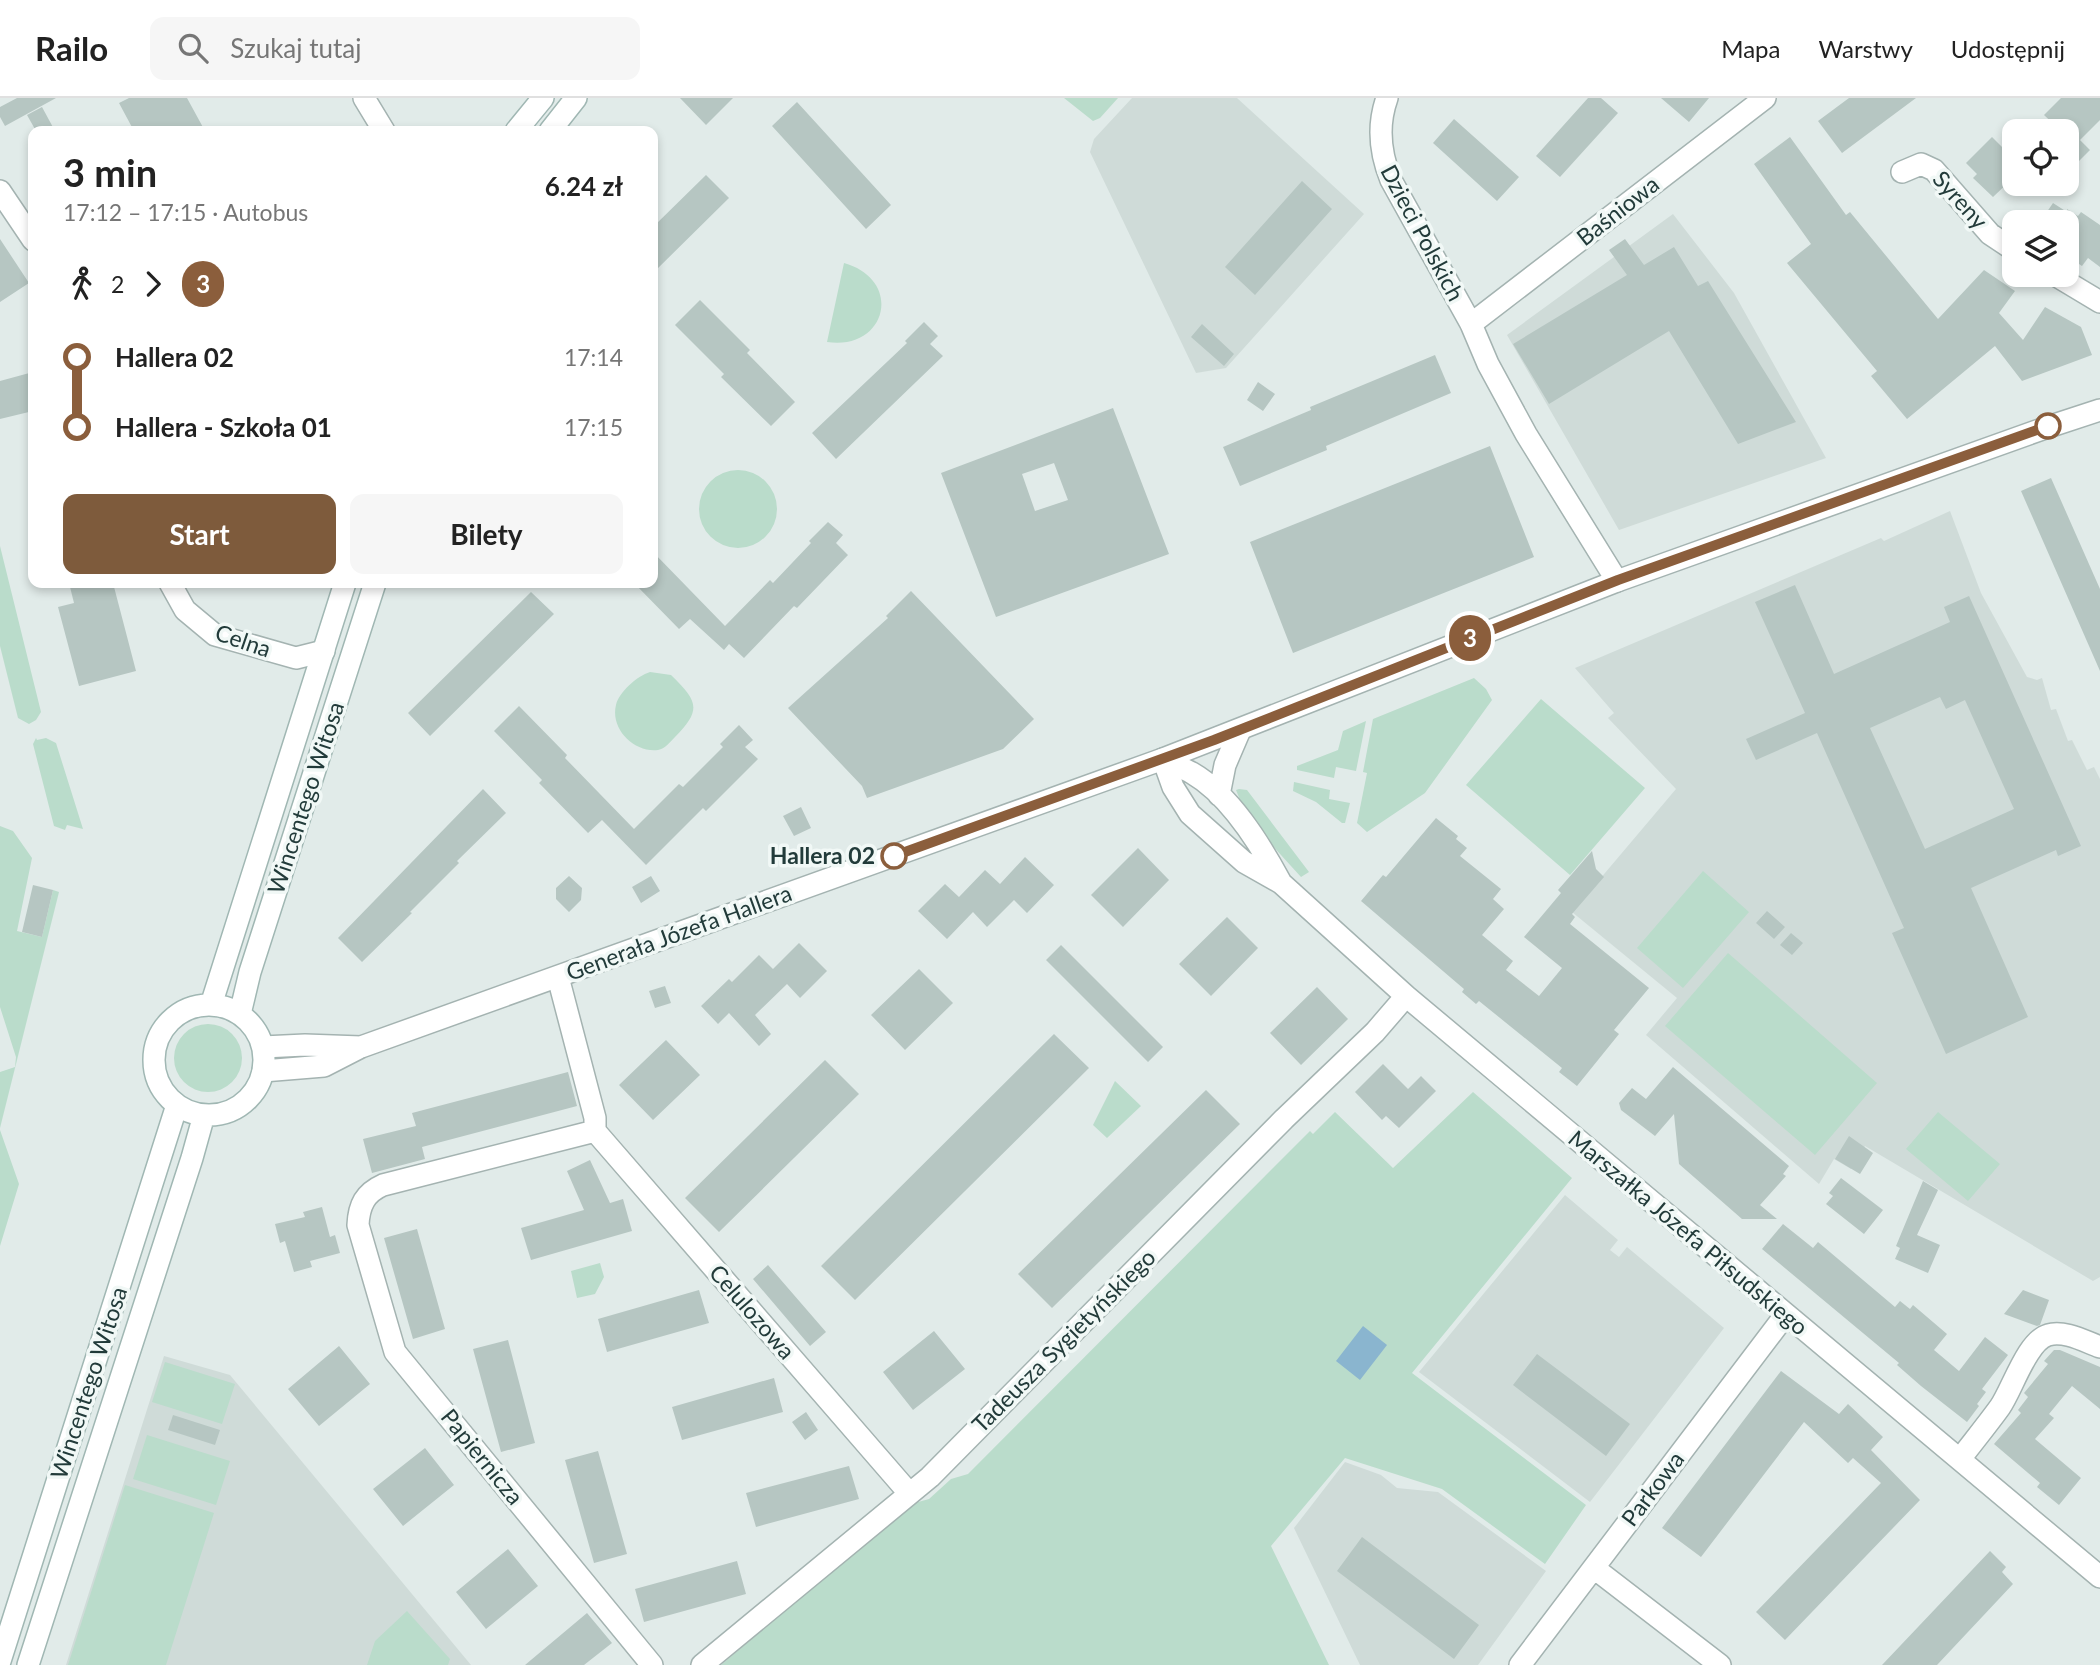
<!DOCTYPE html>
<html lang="pl">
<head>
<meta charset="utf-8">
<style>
  :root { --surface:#fff; --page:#f6f6f6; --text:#222; --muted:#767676; --line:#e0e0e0; --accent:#7e5b3c }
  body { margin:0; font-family:Lato,sans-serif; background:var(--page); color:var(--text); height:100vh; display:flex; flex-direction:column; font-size:26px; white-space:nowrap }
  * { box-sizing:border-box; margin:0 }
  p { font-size:23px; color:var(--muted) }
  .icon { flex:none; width:38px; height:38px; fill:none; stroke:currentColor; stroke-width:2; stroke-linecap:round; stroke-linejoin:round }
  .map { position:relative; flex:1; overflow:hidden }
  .sheet { position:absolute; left:28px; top:28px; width:630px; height:462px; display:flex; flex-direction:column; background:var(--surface); border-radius:14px; box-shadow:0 4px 10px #0003 }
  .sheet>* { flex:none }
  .badge { padding:0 14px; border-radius:23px; font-size:24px; line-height:46px }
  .fabs { position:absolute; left:2002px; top:21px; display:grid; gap:14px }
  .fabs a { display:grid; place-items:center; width:77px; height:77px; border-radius:14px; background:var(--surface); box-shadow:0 4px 10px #0003; font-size:35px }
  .map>.badge { position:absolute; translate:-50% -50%; box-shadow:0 0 0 4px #fff }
  .legs { display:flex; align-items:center; gap:10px; height:77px; padding:0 35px; font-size:23px }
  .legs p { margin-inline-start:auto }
  .overview { display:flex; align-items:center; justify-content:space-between; height:119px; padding:0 35px }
  h1 { font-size:38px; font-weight:700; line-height:52px }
  .cta { display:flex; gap:14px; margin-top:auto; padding:14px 35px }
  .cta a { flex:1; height:80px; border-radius:14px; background:var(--accent); color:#fff; font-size:28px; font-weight:700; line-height:80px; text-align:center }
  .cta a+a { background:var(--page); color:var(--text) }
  ul { padding:0 35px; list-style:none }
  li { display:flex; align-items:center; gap:24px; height:70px; font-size:26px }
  li i { display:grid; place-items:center; width:10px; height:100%; margin:0 9px; background:currentColor }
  li i::after { content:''; width:18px; height:18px; margin:-9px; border:5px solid; border-radius:50%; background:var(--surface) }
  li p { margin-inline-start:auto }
  li:first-child i { background:linear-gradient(#0000 50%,currentColor 0) }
  li:last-child i { background:linear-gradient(currentColor 50%,#0000 0) }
  header { display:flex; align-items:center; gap:42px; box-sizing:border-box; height:98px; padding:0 35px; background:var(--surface); border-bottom:2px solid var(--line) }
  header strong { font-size:33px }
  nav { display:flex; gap:38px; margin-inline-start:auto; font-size:24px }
  .search { width:490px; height:63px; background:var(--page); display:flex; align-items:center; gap:18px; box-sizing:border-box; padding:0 24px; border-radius:14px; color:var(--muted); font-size:26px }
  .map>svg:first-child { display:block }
  .built { fill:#cfdbd8 }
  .green { fill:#badccb }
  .water { fill:#8ab5cf }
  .building { fill:#b6c6c2; fill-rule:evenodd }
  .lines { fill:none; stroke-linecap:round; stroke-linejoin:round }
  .minor-casing { stroke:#a4b3b1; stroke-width:24 }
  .tertiary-casing { stroke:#a4b3b1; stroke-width:24 }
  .secondary-casing { stroke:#a0b7b3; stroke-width:24 }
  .minor { stroke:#fff; stroke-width:21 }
  .tertiary { stroke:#fff; stroke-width:21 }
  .secondary { stroke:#fff; stroke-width:21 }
  .line-1-casing { stroke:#fff; stroke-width:16 }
  .line-1 { stroke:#8b5e3c; stroke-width:10 }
  .stop-1-dot { fill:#fff; stroke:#8b5e3c; stroke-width:3.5 }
  .labels { text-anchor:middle; stroke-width:7; stroke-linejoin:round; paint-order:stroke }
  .street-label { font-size:23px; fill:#223b3a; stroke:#f1f8f6 }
  .stop-label { font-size:23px; font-weight:bold; fill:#223b3a; stroke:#f1f8f6; text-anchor:end }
</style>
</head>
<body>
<header>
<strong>Railo</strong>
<div class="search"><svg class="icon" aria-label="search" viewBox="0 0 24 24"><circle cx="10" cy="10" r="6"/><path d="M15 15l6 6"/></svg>Szukaj tutaj</div>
<nav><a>Mapa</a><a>Warstwy</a><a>Udostępnij</a></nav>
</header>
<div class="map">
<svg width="2100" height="1567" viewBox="0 0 2100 1567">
  <rect width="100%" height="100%" fill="#e1ebe9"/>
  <path class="built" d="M 1132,0 L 1237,0 L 1364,116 L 1226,270 L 1196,275 L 1090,54 L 1094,41 Z
    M 1673,116 L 1734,195 L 1826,360 L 1619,432 L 1507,237 Z
    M 1950,413 L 1981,495 L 2027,579 L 2037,582 L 2042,580 L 2051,612 L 2056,611 L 2068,643 L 2072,642 L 2087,672 L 2094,669 L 2100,681 L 2100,1179 L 2093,1183 L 1865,1048 L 1851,1071 L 1834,1061 L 1819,1086 L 1646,937 L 1677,900 L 1572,814 L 1676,691 L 1608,620 L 1614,615 L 1575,570 L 1881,440 L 1884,443 Z
    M 1565,1097 L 1618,1142 L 1610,1152 L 1619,1159 L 1627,1149 L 1724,1230 L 1590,1404 L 1419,1274 Z
    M 164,1258 L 230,1277 L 471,1567 L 66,1567 Z
    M 1345,1364 L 1381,1377 L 1397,1390 L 1438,1394 L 1546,1473 L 1478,1567 L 1360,1567 L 1294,1430 Z"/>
  <path class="green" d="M 1064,0 L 1118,0 L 1100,20 L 1093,23 Z
    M 844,165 C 904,182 887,253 827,244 Z
    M699 411a39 39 0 1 1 78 0a39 39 0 1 1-78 0Z
    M 0,448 L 41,614 L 36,622 L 29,626 L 18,620 L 0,548 Z
    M 650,574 L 671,577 C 698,603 702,612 675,639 C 670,644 665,651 658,652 C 634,655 610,631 616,607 C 619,594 637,578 650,574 Z
    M 1474,580 L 1486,591 L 1492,602 L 1425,695 L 1367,734 L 1357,725 L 1367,675 L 1363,674 L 1373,621 Z
    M 1541,601 L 1645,690 L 1570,777 L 1466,687 Z
    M 1366,623 L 1356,673 L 1336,669 L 1334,680 L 1297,672 L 1297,668 L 1338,652 L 1343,633 Z
    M 36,640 L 37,642 L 46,640 L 56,645 L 83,731 L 67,727 L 65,732 L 54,728 L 33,646 Z
    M 1294,684 L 1330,692 L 1329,701 L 1350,705 L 1345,725 L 1342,725 L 1316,704 L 1293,693 Z
    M 1239,691 L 1247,692 L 1309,774 L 1301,779 C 1278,753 1248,725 1236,692 Z
    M 0,728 L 13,733 L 32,760 L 17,833 L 42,839 L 53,792 L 59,794 L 0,1030 L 0,974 L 15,969 L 16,959 L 0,909 Z
    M 1703,773 L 1749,814 L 1683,890 L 1637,850 Z
    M 1728,855 L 1877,985 L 1815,1057 L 1665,928 Z
    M174 960a34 34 0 1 1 68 0a34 34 0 1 1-68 0Z
    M 1115,983 L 1141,1008 L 1107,1040 L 1093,1027 Z
    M 1473,994 L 1572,1080 L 1412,1275 L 1586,1407 L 1545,1466 L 1442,1391 L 1345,1360 L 1271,1448 L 1329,1567 L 721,1567 L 911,1406 L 929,1401 L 951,1381 L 968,1376 L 1310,1033 L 1313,1036 L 1335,1014 L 1393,1070 Z
    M 1938,1014 L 2000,1066 L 1968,1103 L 1906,1051 Z
    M 0,1032 L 19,1086 L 0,1148 Z
    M 600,1165 L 604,1179 L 595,1196 L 577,1200 L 571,1173 Z
    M 165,1264 L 235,1286 L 222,1326 L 152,1304 Z
    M 147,1337 L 230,1363 L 216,1407 L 133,1381 Z
    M 125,1387 L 214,1415 L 166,1567 L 68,1567 Z
    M 407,1513 L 450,1561 L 448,1567 L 367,1567 L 375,1543 Z"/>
  <path class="water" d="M 1363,1228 L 1387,1247 L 1360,1282 L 1336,1263 Z"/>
  <path class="building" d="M 17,0 L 56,0 L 5,28 L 0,19 L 0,9 Z
    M 129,0 L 187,0 L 205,33 L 134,33 L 119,5 Z
    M 680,0 L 733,0 L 706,27 Z
    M 1588,0 L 1601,0 L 1618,15 L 1560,79 L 1536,58 Z
    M 1661,0 L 1709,0 L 1689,24 Z
    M 1849,0 L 1916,0 L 1842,55 L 1818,23 Z
    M 2061,0 L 2100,0 L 2100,22 L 2080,42 L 2090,52 L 2067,75 L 2067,33 L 2061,33 L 2044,17 Z
    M 797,4 L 891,107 L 866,131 L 772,28 Z
    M 42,9 L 55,33 L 36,33 L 27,17 Z
    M 1454,21 L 1519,79 L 1497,103 L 1433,45 Z
    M 1790,39 L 1846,117 L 1850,114 L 1938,221 L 1984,172 L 2015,193 L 1999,215 L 2023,242 L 2045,209 L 2081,229 L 2092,257 L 2022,283 L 1995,248 L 1907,321 L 1871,278 L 1877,273 L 1787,165 L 1811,146 L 1754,66 Z
    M 1992,39 L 2014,61 L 2014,79 L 1993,99 L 1973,80 L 1977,76 L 1966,65 Z
    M 706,77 L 729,100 L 653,175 L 653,129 Z
    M 1302,83 L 1332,111 L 1255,197 L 1225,169 Z
    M 2053,105 L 2067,114 L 2067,111 L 2078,118 L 2081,114 L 2100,127 L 2100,169 L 2088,160 L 2082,168 L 2067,158 L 2067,124 L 2040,124 Z
    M 0,141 L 29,185 L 0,204 Z
    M 1625,141 L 1644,167 L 1674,149 L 1698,188 L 1708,183 L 1796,324 L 1738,346 L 1669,233 L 1549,306 L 1513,246 L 1627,177 L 1609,152 Z
    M 700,202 L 750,252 L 747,255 L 795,304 L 771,328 L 721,279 L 724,276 L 675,227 Z
    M 924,224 L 938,238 L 930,246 L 943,258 L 836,361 L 812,335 L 907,245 L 905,243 Z
    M 1202,226 L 1234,256 L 1224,268 L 1191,239 Z
    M 1435,257 L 1451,295 L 1326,348 L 1327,352 L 1240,388 L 1223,349 L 1311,312 L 1310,309 Z
    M 33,274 L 33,313 L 0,321 L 0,283 Z
    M 1258,284 L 1275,296 L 1263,313 L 1247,302 Z
    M 1113,310 L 1169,456 L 996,519 L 941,375 ZM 1054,365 L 1068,402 L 1035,413 L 1022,376 Z
    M 1490,348 L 1534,459 L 1293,555 L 1250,444 Z
    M 2051,380 L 2100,491 L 2100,573 L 2021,393 Z
    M 828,424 L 843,437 L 836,445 L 848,457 L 797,510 L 794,508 L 744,560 L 729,546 L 724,552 L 690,521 L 679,531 L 634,485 L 653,485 L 653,454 L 725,528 L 770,482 L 773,485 L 811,445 L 809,443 Z
    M 69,485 L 113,485 L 136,573 L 79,588 L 58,509 L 74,505 Z
    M 1795,487 L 1834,576 L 1950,524 L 1944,509 L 1969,498 L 2081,748 L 2058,758 L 2056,752 L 1971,790 L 2028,919 L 1946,956 L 1892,835 L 1904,830 L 1817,635 L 1756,662 L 1746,641 L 1805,615 L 1755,504 ZM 1940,599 L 1946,611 L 1965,602 L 2014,711 L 1925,751 L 1870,630 Z
    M 911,493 L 1034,621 L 1003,651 L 867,700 L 862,688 L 788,610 L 888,520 L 886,518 Z
    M 531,494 L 554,516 L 430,638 L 408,615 Z
    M 519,608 L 567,657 L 565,660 L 634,731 L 679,686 L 683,689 L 723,649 L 720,646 L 739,627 L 753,642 L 745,649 L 758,661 L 706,713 L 703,710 L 646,767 L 602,722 L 588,735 L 539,685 L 542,682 L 494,633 Z
    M 483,691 L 506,715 L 457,763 L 459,765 L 410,814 L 412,815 L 362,864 L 338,840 Z
    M 801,709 L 811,730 L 794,738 L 783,718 Z
    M 1436,720 L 1458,738 L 1456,741 L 1467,750 L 1460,758 L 1501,791 L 1493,801 L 1504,811 L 1482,837 L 1513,863 L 1506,872 L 1539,898 L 1562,870 L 1524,839 L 1561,795 L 1558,792 L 1592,753 L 1596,771 L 1604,779 L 1572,816 L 1575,819 L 1570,826 L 1649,890 L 1614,932 L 1619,936 L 1577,988 L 1559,974 L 1562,970 L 1479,903 L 1476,906 L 1462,894 L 1464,891 L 1361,803 L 1383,777 L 1386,779 Z
    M 1138,750 L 1169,782 L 1123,829 L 1091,797 Z
    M 1025,759 L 1054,787 L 1027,815 L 1014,802 L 987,829 L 973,814 L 947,841 L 918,813 L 945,786 L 959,799 L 985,772 L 1000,786 Z
    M 569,778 L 582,790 L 581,802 L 569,814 L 556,801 L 556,790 Z
    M 651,778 L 660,793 L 641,805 L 632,789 Z
    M 33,787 L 53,792 L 42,839 L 22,834 Z
    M 1767,813 L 1785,829 L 1774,841 L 1756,825 Z
    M 1227,819 L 1258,850 L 1211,898 L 1179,866 Z
    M 1791,835 L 1803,845 L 1792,857 L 1780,847 Z
    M 799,845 L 827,873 L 800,900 L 787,886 L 755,917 L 771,936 L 759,948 L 729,915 L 718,926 L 701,908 L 729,881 L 732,884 L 759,857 L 773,871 Z
    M 1061,847 L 1163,949 L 1148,964 L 1046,862 Z
    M 919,871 L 953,905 L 905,952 L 871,917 Z
    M 665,888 L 671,905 L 655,910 L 649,893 Z
    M 1317,889 L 1348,921 L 1301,967 L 1270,935 Z
    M 1054,936 L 1089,970 L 855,1202 L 821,1168 Z
    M 666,942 L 700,977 L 653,1022 L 619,987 Z
    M 825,962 L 859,996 L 719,1134 L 685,1100 Z
    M 1383,966 L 1408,991 L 1421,978 L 1436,993 L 1399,1030 L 1386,1018 L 1382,1022 L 1355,994 Z
    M 1673,969 L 1789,1068 L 1783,1076 L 1786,1078 L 1760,1107 L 1777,1121 L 1742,1121 L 1679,1066 L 1674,1016 L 1655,1038 L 1621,1012 L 1619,1005 L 1632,990 L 1646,1001 Z
    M 568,974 L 577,1008 L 422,1049 L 425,1061 L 372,1075 L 363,1041 L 416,1028 L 412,1015 Z
    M 1206,992 L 1240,1026 L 1052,1210 L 1018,1176 Z
    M 1849,1038 L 1873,1055 L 1860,1076 L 1835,1061 Z
    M 590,1062 L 610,1105 L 623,1101 L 632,1133 L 531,1162 L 521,1130 L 584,1112 L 567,1073 Z
    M 1841,1080 L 1883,1112 L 1864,1136 L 1826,1106 L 1833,1098 L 1829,1095 Z
    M 1923,1083 L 1938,1092 L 1917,1137 L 1940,1147 L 1928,1175 L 1895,1161 L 1900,1150 L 1896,1148 Z
    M 322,1109 L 330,1139 L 335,1137 L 340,1155 L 310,1163 L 312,1169 L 294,1174 L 285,1143 L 280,1145 L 275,1126 L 305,1119 L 303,1114 Z
    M 1783,1126 L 1813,1150 L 1818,1144 L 1895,1209 L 1900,1203 L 1910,1211 L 1913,1207 L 1947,1236 L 1934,1252 L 1959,1273 L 1985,1239 L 2008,1257 L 1982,1291 L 1986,1294 L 1977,1306 L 1979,1308 L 1967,1324 L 1921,1288 L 1897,1267 L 1899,1265 L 1762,1151 Z
    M 417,1131 L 445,1231 L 413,1241 L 384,1140 Z
    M 768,1167 L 826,1234 L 810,1248 L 753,1181 Z
    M 699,1192 L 709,1225 L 607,1254 L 598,1221 Z
    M 2023,1192 L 2049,1202 L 2040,1227 L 2037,1228 L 2004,1216 Z
    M 934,1233 L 965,1271 L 913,1312 L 883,1274 Z
    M 508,1242 L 535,1345 L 501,1354 L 473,1251 Z
    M 339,1248 L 370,1286 L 319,1328 L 288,1291 Z
    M 2054,1252 L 2060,1252 L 2100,1269 L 2100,1311 L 2072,1288 L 2049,1316 L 2054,1320 L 2035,1341 L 2081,1380 L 2059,1407 L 2037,1389 L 2040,1385 L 1994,1346 L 2021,1315 L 2018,1312 L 2028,1299 L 2024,1295 L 2048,1266 L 2044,1263 Z
    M 1537,1256 L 1630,1326 L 1606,1358 L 1513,1287 Z
    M 1781,1273 L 1839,1316 L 1848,1306 L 1883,1339 L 1871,1352 L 1920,1402 L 1785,1542 L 1756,1514 L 1881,1385 L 1853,1360 L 1848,1365 L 1804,1324 L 1701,1459 L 1662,1430 Z
    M 774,1280 L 783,1314 L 682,1342 L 672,1309 Z
    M 806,1314 L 818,1332 L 805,1342 L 792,1324 Z
    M 173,1317 L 220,1332 L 215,1347 L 168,1332 Z
    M 425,1350 L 454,1387 L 403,1428 L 373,1391 Z
    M 598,1353 L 627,1456 L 594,1465 L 565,1362 Z
    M 849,1368 L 859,1401 L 756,1429 L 746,1395 Z
    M 1362,1439 L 1479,1527 L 1454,1561 L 1337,1473 Z
    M 508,1451 L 538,1488 L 486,1531 L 456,1494 Z
    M 1990,1453 L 2006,1469 L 2002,1474 L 2013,1486 L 1937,1567 L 1882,1567 Z
    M 737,1463 L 746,1496 L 644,1524 L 635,1491 Z
    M 587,1515 L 612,1545 L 584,1567 L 525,1567 Z"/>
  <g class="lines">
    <g class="minor-casing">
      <path id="minor" d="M 1387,0 C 1377,28 1380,55 1391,82 L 1471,226 L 1488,266 L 1526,336 L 1617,483
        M 1902,74 L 1921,66 L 1934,72 L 1990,136 L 2014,152
        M 0,93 L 33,142
        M 2055,177 L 2100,204
        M 1471,226 L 1765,0
        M 170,485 L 185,512 L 215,537 L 296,560 L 324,553
        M 1163,661 L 1173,689 L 1190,716 L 1244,764 L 1281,785 L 1406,898 L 2100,1479
        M 1163,661 C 1172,666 1183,670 1192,675 C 1230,697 1260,746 1280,783
        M 1219,697 L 1225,667 L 1240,632
        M 558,879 L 595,1020 L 595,1033
        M 1960,1361 C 1973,1344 1987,1327 2000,1309 C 2012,1292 2027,1243 2048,1237 C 2064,1232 2084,1243 2100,1249
        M 1594,1470 L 1720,1567
        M 652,1567 L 395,1254 L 358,1127 C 359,1107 365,1095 383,1087 L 595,1033 L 909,1395
        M 702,1567 L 930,1379 L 1284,1021 L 1375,934 L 1406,898
        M 1520,1567 L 1786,1216"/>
    </g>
    <g class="tertiary-casing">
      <path id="tertiary" d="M 364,0 L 384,33
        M 263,949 L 305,947 L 361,949
        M 263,973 L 324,968 L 361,949 L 1163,661 L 1617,483 L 2048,329 L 2100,312"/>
    </g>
    <g class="secondary-casing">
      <path id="secondary" d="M 516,33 L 543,0
        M 550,33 L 576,0
        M 211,907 L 345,485
        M154 962a55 55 0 1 1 110 0a55 55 0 1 1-110 0Z
        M 240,916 L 250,874 L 375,485
        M 0,1563 L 177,1007
        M 28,1567 L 192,1060 L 204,1017"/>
    </g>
    <use href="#minor" class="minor"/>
    <use href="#tertiary" class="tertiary"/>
    <use href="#secondary" class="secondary"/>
  </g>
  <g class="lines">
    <g class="line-1-casing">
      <path id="line-1" d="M 894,758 L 1214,642 L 1618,482 L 2048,328"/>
    </g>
    <use href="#line-1" class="line-1"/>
  </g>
  <g class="stop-1-dot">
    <circle cx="2048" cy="328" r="12"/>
    <circle cx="894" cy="758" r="12"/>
  </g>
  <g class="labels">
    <g class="street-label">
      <text transform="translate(1960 102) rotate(48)" y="8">Syreny</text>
      <text transform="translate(1618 113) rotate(-38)" y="8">Baśniowa</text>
      <text transform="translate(1422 135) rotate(62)" y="8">Dzieci Polskich</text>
      <text transform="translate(243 543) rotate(19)" y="8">Celna</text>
      <text transform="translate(306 700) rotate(-72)" y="8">Wincentego Witosa</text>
      <text transform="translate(679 835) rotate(-20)" y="8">Generała Józefa Hallera</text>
      <text transform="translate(1688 1135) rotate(40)" y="8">Marszałka Józefa Piłsudskiego</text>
      <text transform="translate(752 1214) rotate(49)" y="8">Celulozowa</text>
      <text transform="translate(1064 1243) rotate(-45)" y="8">Tadeusza Sygietyńskiego</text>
      <text transform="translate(89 1285) rotate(-72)" y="8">Wincentego Witosa</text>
      <text transform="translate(482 1359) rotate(51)" y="8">Papiernicza</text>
      <text transform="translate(1653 1391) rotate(-53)" y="8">Parkowa</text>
    </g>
    <g class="stop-label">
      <text x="875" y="766">Hallera 02</text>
    </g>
  </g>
</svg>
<div class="fabs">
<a><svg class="icon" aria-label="locate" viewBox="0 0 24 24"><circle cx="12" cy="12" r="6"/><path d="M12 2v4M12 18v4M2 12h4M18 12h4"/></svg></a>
<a><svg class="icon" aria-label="layers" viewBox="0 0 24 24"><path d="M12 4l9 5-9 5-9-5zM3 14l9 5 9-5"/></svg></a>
</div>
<b class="badge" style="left:1470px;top:540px;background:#8b5e3c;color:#fff">3</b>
<section class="sheet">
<div class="overview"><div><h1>3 min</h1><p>17:12 – 17:15 · Autobus</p></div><b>6.24 zł</b></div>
<div class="legs"><svg class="icon" aria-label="walk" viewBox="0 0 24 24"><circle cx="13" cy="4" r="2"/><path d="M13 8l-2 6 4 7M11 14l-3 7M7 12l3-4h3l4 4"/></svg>2<svg class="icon" aria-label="forward" viewBox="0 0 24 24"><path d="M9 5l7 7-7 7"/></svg><b class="badge" style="background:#8b5e3c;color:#fff">3</b></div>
<ul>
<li><i style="color:#8b5e3c"></i><b>Hallera 02</b><p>17:14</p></li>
<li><i style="color:#8b5e3c"></i><b>Hallera - Szkoła 01</b><p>17:15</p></li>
</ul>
<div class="cta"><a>Start</a><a>Bilety</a></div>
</section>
</div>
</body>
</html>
